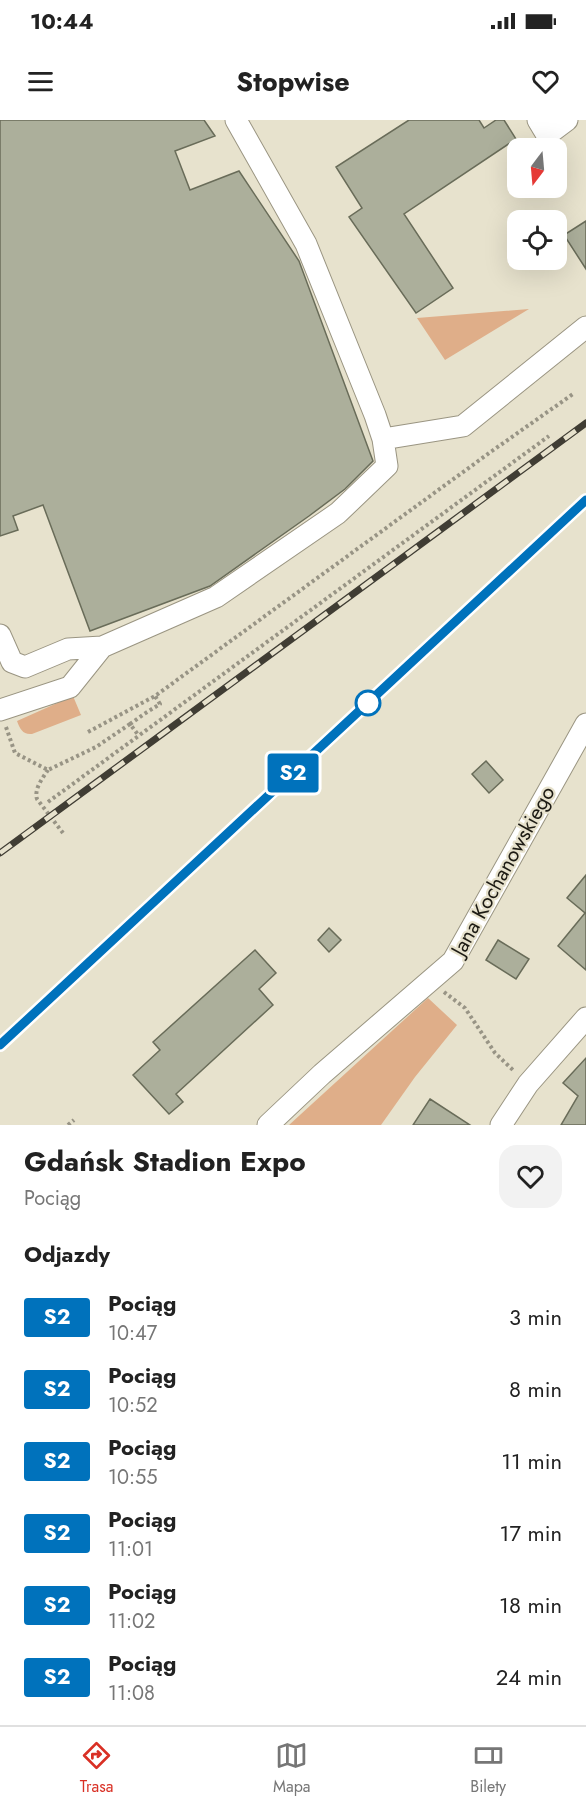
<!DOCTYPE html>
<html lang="pl">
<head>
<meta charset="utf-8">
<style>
  :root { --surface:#fff; --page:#f2f2f2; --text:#222; --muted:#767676; --line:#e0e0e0; --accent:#d93025 }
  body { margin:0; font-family:Jost,sans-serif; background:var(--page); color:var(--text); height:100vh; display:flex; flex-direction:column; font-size:22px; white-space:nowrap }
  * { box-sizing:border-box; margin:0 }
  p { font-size:20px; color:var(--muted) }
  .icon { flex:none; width:33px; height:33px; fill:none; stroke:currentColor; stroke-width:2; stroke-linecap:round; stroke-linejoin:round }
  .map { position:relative; height:1005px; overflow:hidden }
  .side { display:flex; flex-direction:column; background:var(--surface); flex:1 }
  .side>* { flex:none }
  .badge { padding:0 12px; border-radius:4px; font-size:21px; line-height:39px }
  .needle { width:39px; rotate:196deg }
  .controls { position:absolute; left:507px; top:18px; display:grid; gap:12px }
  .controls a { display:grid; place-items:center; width:60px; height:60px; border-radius:12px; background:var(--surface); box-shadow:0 6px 24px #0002; font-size:30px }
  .map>.badge { position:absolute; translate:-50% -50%; box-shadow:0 0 0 3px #fff }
  h2 { padding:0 24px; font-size:22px; line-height:54px }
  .round { display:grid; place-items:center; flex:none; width:63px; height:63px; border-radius:18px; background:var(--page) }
  .head { display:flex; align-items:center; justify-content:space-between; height:102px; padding:0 24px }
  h1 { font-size:28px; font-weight:700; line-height:45px }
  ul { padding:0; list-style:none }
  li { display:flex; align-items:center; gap:18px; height:72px; padding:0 24px }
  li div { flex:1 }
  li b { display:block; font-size:22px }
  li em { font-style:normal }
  li .badge { min-width:66px; font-weight:700; text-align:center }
  .status { display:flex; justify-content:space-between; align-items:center; height:42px; padding:0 30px; background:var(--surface); direction:ltr }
  .status svg { height:16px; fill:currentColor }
  header { display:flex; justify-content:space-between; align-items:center; height:78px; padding:0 24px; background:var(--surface); font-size:27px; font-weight:700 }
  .menu { display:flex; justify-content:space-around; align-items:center; height:84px; border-top:2px solid var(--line); background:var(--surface); font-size:16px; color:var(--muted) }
  .menu a { display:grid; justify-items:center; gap:3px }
  .menu .current { color:var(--accent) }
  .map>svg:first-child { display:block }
  .green { fill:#dfae89 }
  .building { fill:#acaf9b; stroke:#696c59; stroke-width:1.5 }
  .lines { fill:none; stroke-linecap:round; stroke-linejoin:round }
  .minor-casing { stroke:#9a9582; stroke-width:23 }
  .path { stroke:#989485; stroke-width:4; stroke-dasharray:3 3; stroke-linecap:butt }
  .minor { stroke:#fff; stroke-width:21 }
  .rail-casing { stroke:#403d34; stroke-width:7 }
  .rail { stroke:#e7e2cd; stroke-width:4.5; stroke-dasharray:14; stroke-linecap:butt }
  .line-casing { stroke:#fff; stroke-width:14 }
  .line { stroke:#0072bc; stroke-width:9 }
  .stop-dot { fill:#fff; stroke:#0072bc; stroke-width:3 }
  .labels { text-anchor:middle; stroke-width:4.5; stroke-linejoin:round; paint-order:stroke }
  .street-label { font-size:21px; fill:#1d1b14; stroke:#e7e2cd }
</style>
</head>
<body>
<div class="status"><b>10:44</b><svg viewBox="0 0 49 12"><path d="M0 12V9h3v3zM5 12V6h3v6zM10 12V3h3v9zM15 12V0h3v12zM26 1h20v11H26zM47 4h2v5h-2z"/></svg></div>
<header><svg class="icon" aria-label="menu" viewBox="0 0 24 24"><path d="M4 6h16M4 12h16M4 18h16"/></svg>Stopwise<svg class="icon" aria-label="heart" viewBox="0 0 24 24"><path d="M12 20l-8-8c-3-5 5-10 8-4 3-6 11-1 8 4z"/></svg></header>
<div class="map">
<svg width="586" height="1005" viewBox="0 0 586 1005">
  <rect width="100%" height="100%" fill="#e7e2cd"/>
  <path class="green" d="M 529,189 L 445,240 L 417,198 Z
    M 73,576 L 81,595 L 32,614 C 23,615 20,609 17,601 Z
    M 428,878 L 457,905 L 415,957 L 381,1005 L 289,1005 Z"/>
  <path class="building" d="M 0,0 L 204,0 L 215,16 L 175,31 L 190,70 L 239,51 L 299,141 L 373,341 L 345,369 L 309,396 L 210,466 L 90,511 L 43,385 L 13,396 L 18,410 L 0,416 Z
    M 409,0 L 479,0 L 484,8 L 496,0 L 504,0 L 516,19 L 404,94 L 453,168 L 416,193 L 349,97 L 362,88 L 336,47 Z
    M 586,101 L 586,149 L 564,115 Z
    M 486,641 L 503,660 L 489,673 L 472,654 Z
    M 586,755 L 586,850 L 558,826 L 585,793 L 567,778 Z
    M 329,808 L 341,820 L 329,832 L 318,820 Z
    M 498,820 L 529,839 L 516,859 L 486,840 Z
    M 255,830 L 276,853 L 259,869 L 273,885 L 176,974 L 183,982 L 169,994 L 133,955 L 160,930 L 153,922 Z
    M 586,938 L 586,1005 L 561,1005 L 578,976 L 563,963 Z
    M 430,979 L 470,1005 L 413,1005 Z"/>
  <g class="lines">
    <g class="minor-casing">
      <path id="minor" d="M 538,0 L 547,15 L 567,0
        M 383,319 L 463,306 L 586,207
        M 0,515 L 12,542 L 25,547 L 68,529 L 102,527
        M 0,590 L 70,567 L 102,527 L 216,477 L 338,393 L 387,346 L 383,319 L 375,295 L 306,124 L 236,0
        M 268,1005 L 322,954 L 453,841 L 586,604
        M 501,1005 L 528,964 L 586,898"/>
    </g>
    <path class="path" d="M 130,604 L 144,594 L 160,584 L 155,576
      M 6,607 L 15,633 L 48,650 L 96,627 L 130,604 L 139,616
      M 88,612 L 155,576 L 492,331 L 573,274
      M 48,650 C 42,659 34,669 37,679 L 63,713
      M 48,682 L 549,316
      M 444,872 L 465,888 L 495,933 L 514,951
      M 68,1005 L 74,1000"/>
    <use href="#minor" class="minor"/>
    <g class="rail-casing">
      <path id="rail" d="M 0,733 L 586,303
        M 0,925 L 586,380"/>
    </g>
    <use href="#rail" class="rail"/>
  </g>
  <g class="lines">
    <g class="line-casing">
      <path id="line" d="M 0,925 L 586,380"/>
    </g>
    <use href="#line" class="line"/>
  </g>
  <circle class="stop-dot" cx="368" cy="583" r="12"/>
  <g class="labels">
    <g class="street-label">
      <text transform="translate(503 751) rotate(-61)" y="7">Jana Kochanowskiego</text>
    </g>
  </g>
</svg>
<div class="controls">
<a><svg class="needle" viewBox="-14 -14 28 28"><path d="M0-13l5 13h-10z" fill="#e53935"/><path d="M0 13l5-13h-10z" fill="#767676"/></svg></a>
<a><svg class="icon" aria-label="locate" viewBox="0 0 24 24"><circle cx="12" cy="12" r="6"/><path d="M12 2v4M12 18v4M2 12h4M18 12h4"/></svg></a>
</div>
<b class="badge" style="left:293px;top:653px;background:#0072bc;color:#fff">S2</b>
</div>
<section class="side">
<div class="head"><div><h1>Gdańsk Stadion Expo</h1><p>Pociąg</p></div><a class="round"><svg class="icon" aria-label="heart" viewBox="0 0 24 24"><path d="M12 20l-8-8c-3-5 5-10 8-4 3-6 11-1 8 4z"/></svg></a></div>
<h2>Odjazdy</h2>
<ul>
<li><span class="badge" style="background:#0072bc;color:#fff">S2</span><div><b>Pociąg</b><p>10:47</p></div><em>3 min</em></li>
<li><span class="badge" style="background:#0072bc;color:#fff">S2</span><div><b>Pociąg</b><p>10:52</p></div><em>8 min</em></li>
<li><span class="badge" style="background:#0072bc;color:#fff">S2</span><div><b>Pociąg</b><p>10:55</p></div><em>11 min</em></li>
<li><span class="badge" style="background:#0072bc;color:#fff">S2</span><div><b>Pociąg</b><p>11:01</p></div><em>17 min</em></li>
<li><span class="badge" style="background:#0072bc;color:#fff">S2</span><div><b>Pociąg</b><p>11:02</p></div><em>18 min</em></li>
<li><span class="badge" style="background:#0072bc;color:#fff">S2</span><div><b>Pociąg</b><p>11:08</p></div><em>24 min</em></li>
</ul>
</section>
<nav class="menu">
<a class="current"><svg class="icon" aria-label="directions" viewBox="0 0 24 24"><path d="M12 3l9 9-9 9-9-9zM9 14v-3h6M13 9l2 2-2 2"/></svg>Trasa</a>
<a><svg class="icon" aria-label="map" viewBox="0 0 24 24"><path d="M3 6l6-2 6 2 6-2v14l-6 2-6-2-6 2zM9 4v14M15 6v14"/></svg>Mapa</a>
<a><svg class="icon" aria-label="tickets" viewBox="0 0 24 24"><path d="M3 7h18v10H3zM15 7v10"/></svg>Bilety</a>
</nav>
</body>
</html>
